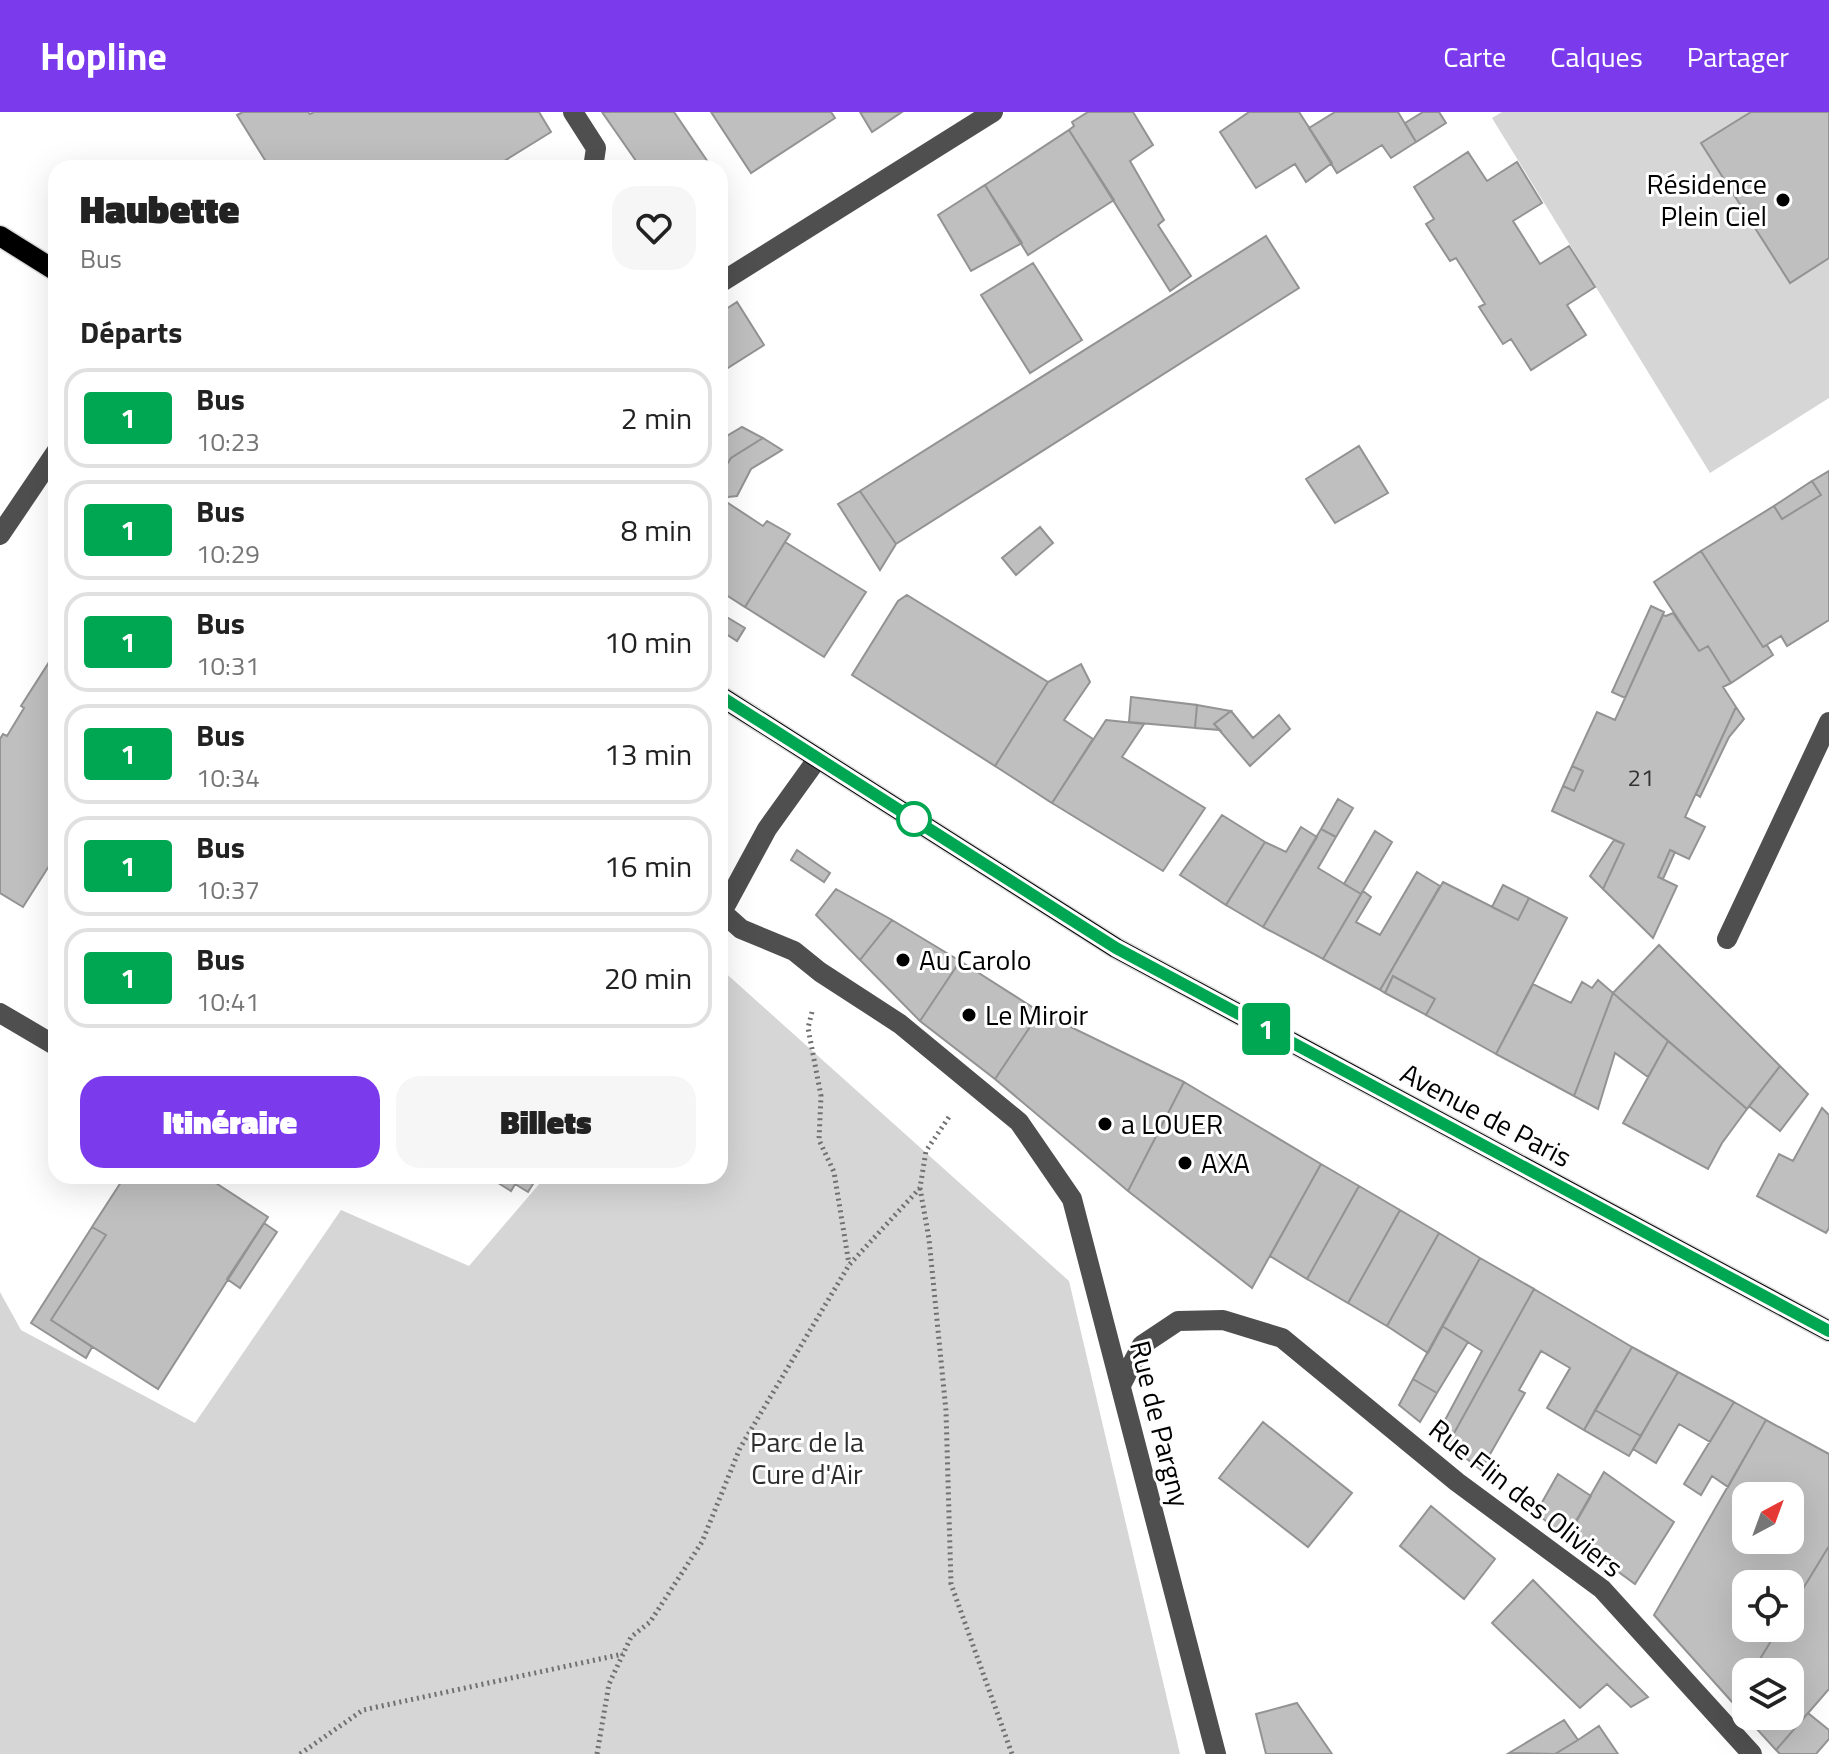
<!DOCTYPE html>
<html lang="fr">
<head>
<meta charset="utf-8">
<style>
  :root { --surface:#fff; --page:#f6f6f6; --text:#222; --muted:#767676; --line:#e0e0e0; --accent:#7c3aed }
  body { margin:0; font-family:"Titillium Web",sans-serif; background:var(--page); color:var(--text); height:100vh; display:flex; flex-direction:column; font-size:30px; white-space:nowrap }
  * { box-sizing:border-box; margin:0 }
  p { font-size:26px; color:var(--muted) }
  .icon { flex:none; width:44px; height:44px; fill:none; stroke:currentColor; stroke-width:2; stroke-linecap:round; stroke-linejoin:round }
  .map { position:relative; flex:1; overflow:hidden }
  .sheet { position:absolute; left:48px; top:48px; width:680px; height:1024px; display:flex; flex-direction:column; background:var(--surface); border-radius:24px; box-shadow:0 8px 32px #0002 }
  .sheet>* { flex:none }
  .badge { padding:0 16px; border-radius:6px; font-size:28px; line-height:52px }
  .needle { width:52px; rotate:41deg }
  .buttons { position:absolute; left:1732px; top:1370px; display:grid; gap:16px }
  .buttons a { display:grid; place-items:center; width:72px; height:72px; border-radius:16px; background:var(--surface); box-shadow:0 8px 32px #0002; font-size:40px }
  .map>.badge { position:absolute; translate:-50% -50%; box-shadow:0 0 0 4px #fff }
  h2 { padding:0 32px; font-size:30px; line-height:72px }
  .round { display:grid; place-items:center; flex:none; width:84px; height:84px; border-radius:24px; background:var(--page) }
  .overview { display:flex; align-items:center; justify-content:space-between; height:136px; padding:0 32px }
  h1 { font-size:38px; font-weight:800; line-height:60px }
  .cta { display:flex; gap:16px; margin-top:auto; padding:16px 32px }
  .cta a { flex:1; height:92px; border-radius:24px; background:var(--accent); color:#fff; font-size:32px; font-weight:800; line-height:92px; text-align:center }
  .cta a+a { background:var(--page); color:var(--text) }
  ul { padding:0; list-style:none }
  li { display:flex; align-items:center; gap:24px; height:100px; margin:0 16px 12px; padding:0 16px; border:4px solid var(--line); border-radius:24px }
  li div { flex:1 }
  li b { display:block; font-size:30px }
  li em { font-style:normal }
  li .badge { min-width:88px; font-weight:700; text-align:center }
  header { display:flex; align-items:center; gap:48px; box-sizing:border-box; height:112px; padding:0 40px; background:var(--accent); color:#fff }
  header strong { font-size:38px }
  nav { display:flex; gap:44px; margin-inline-start:auto; font-size:28px }
  .map>svg:first-child { display:block }
  .green { fill:#d6d6d6 }
  .building { fill:#bfbfbf; stroke:#939393; stroke-width:2; fill-rule:evenodd }
  .lines { fill:none; stroke-linecap:round; stroke-linejoin:round }
  .major-casing { stroke:#dbdbdb; stroke-width:23 }
  .path { stroke:#717171; stroke-width:5; stroke-dasharray:2 4; stroke-linecap:butt }
  .minor { stroke:#4f4f4f; stroke-width:20 }
  .major { stroke:#000; stroke-width:20 }
  .line-casing { stroke:#fff; stroke-width:18 }
  .line { stroke:#00a753; stroke-width:12 }
  .poi-dot { fill:#000; stroke:#fff; stroke-width:3 }
  .stop-dot { fill:#fff; stroke:#00a753; stroke-width:4 }
  .labels { text-anchor:middle; stroke-width:6; stroke-linejoin:round; paint-order:stroke }
  .number-label { font-size:24px; fill:#303030 }
  .poi-label { font-size:28px; fill:#000; stroke:#fff; text-anchor:start }
  .street-label { font-size:28px; fill:#000; stroke:#fff }
  .park-label { font-size:28px; fill:#2d2d2d; stroke:#fff }
</style>
</head>
<body>
<header>
<strong>Hopline</strong>
<nav><a>Carte</a><a>Calques</a><a>Partager</a></nav>
</header>
<div class="map">
<svg width="1829" height="1642" viewBox="0 0 1829 1642">
  <rect width="100%" height="100%" fill="#fff"/>
  <path class="green" d="M 1502,0 L 1751,0 L 1702,31 L 1829,146 L 1829,286 L 1710,361 L 1492,6 Z
    M 721,857 L 1069,1169 L 1180,1642 L 0,1642 L 0,1180 L 21,1218 L 195,1311 L 341,1098 L 469,1154 L 546,1064 L 720,1064 Z"/>
  <path class="building" d="M 243,0 L 308,0 L 310,2 L 314,0 L 539,0 L 551,20 L 493,56 L 270,56 L 237,3 Z
    M 602,0 L 674,0 L 712,56 L 641,56 Z
    M 711,0 L 831,0 L 835,6 L 751,61 Z
    M 860,0 L 902,0 L 872,20 Z
    M 1088,0 L 1133,0 L 1153,33 L 1130,49 L 1164,108 L 1158,113 L 1191,164 L 1170,179 L 1069,18 L 1074,14 L 1072,10 Z
    M 1249,0 L 1299,0 L 1332,51 L 1306,70 L 1295,52 L 1256,76 L 1220,20 Z
    M 1335,0 L 1398,0 L 1416,30 L 1391,46 L 1382,33 L 1337,61 L 1309,16 Z
    M 1423,0 L 1439,0 L 1446,11 L 1416,30 L 1405,11 Z
    M 1751,0 L 1829,0 L 1829,146 L 1790,171 L 1701,31 Z
    M 1069,18 L 1114,88 L 1028,143 L 985,73 Z
    M 1468,40 L 1487,69 L 1517,50 L 1542,91 L 1513,109 L 1540,152 L 1569,134 L 1595,175 L 1567,193 L 1586,223 L 1531,258 L 1511,227 L 1503,232 L 1479,195 L 1485,192 L 1456,146 L 1450,149 L 1426,112 L 1434,107 L 1414,75 Z
    M 985,73 L 1022,131 L 971,159 L 938,103 Z
    M 1266,124 L 1299,176 L 896,432 L 860,379 Z
    M 1033,151 L 1082,228 L 1030,261 L 981,183 Z
    M 737,190 L 764,233 L 720,261 L 720,201 Z
    M 742,315 L 763,326 L 731,346 L 720,363 L 720,328 Z
    M 763,326 L 782,338 L 751,357 L 737,384 L 728,385 L 725,389 L 763,414 L 767,409 L 790,422 L 745,495 L 720,479 L 720,363 L 731,346 Z
    M 1359,334 L 1388,381 L 1335,411 L 1306,367 Z
    M 1829,359 L 1829,508 L 1787,534 L 1781,524 L 1763,535 L 1701,439 L 1774,394 L 1782,407 L 1821,383 L 1812,369 Z
    M 1812,369 L 1821,383 L 1782,407 L 1774,394 Z
    M 860,379 L 896,432 L 880,458 L 838,392 Z
    M 1040,415 L 1053,431 L 1016,463 L 1002,446 Z
    M 785,430 L 866,480 L 824,545 L 745,495 Z
    M 1701,439 L 1763,535 L 1767,533 L 1773,543 L 1731,571 L 1708,534 L 1699,539 L 1654,470 Z
    M 907,483 L 1048,570 L 995,654 L 852,563 L 898,489 Z
    M 1651,494 L 1664,500 L 1625,586 L 1612,580 Z
    M 720,501 L 745,516 L 737,529 L 720,518 Z
    M 1673,501 L 1699,539 L 1708,534 L 1731,571 L 1723,575 L 1736,595 L 1685,705 L 1705,715 L 1689,747 L 1670,738 L 1658,765 L 1677,774 L 1653,826 L 1603,777 L 1624,732 L 1552,699 L 1563,674 L 1574,679 L 1583,659 L 1572,654 L 1597,600 L 1615,608 L 1663,503 L 1666,504 Z
    M 53,544 L 56,546 L 56,743 L 23,795 L 0,781 L 0,627 L 3,622 L 7,624 L 24,596 L 21,594 Z
    M 1081,552 L 1090,570 L 1064,608 L 1093,627 L 1052,691 L 995,654 L 1048,570 Z
    M 1131,585 L 1197,593 L 1195,616 L 1129,610 Z
    M 1197,593 L 1231,599 L 1214,612 L 1220,618 L 1195,616 Z
    M 1736,595 L 1744,607 L 1729,625 L 1700,685 L 1696,682 Z
    M 1231,599 L 1253,626 L 1279,603 L 1290,617 L 1250,654 L 1214,612 Z
    M 1106,608 L 1144,612 L 1122,645 L 1205,696 L 1163,759 L 1052,691 Z
    M 1572,654 L 1583,659 L 1574,679 L 1563,674 Z
    M 1338,687 L 1353,696 L 1336,725 L 1321,717 Z
    M 1222,703 L 1265,730 L 1226,793 L 1180,763 Z
    M 1301,715 L 1317,725 L 1263,815 L 1226,793 L 1265,730 L 1286,740 Z
    M 1321,717 L 1336,725 L 1318,756 L 1361,782 L 1323,847 L 1263,815 Z
    M 1375,719 L 1392,730 L 1361,782 L 1344,772 Z
    M 1614,728 L 1624,732 L 1603,777 L 1590,764 Z
    M 797,738 L 830,761 L 824,770 L 791,748 Z
    M 1670,738 L 1675,740 L 1663,767 L 1658,765 Z
    M 1417,760 L 1440,774 L 1380,878 L 1323,847 L 1363,779 L 1371,785 L 1356,810 L 1380,823 Z
    M 1443,770 L 1518,808 L 1529,786 L 1567,806 L 1496,942 L 1426,903 L 1435,887 L 1393,864 L 1385,881 L 1380,878 Z
    M 1503,773 L 1529,786 L 1518,808 L 1492,795 Z
    M 836,777 L 892,808 L 860,848 L 816,803 Z
    M 892,808 L 960,849 L 920,909 L 860,848 Z
    M 1659,833 L 1780,954 L 1747,997 L 1613,881 Z
    M 960,849 L 1040,900 L 995,967 L 920,909 Z
    M 1393,864 L 1435,887 L 1426,903 L 1385,881 Z
    M 1598,868 L 1613,881 L 1574,984 L 1496,942 L 1533,872 L 1571,891 L 1582,870 L 1592,876 Z
    M 1613,881 L 1668,929 L 1648,965 L 1615,941 L 1598,997 L 1574,984 Z
    M 1040,900 L 1184,970 L 1128,1079 L 995,967 Z
    M 1668,929 L 1747,997 L 1722,1031 L 1708,1057 L 1623,1011 Z
    M 1780,954 L 1808,982 L 1780,1019 L 1749,994 Z
    M 1184,970 L 1321,1052 L 1252,1176 L 1128,1079 Z
    M 1822,996 L 1829,1003 L 1829,1116 L 1826,1121 L 1757,1084 L 1779,1042 L 1793,1049 Z
    M 1321,1052 L 1359,1074 L 1307,1167 L 1270,1144 Z
    M 125,1064 L 205,1064 L 268,1105 L 158,1277 L 51,1208 L 106,1123 L 92,1115 Z
    M 487,1064 L 520,1064 L 511,1079 Z
    M 520,1064 L 538,1064 L 528,1080 L 515,1072 Z
    M 1359,1074 L 1400,1098 L 1348,1191 L 1307,1167 Z
    M 1400,1098 L 1439,1121 L 1387,1214 L 1348,1191 Z
    M 264,1111 L 277,1120 L 240,1176 L 227,1167 Z
    M 92,1115 L 106,1123 L 51,1208 L 92,1235 L 86,1246 L 31,1211 Z
    M 1439,1121 L 1480,1146 L 1428,1241 L 1387,1214 Z
    M 1480,1146 L 1534,1177 L 1448,1332 L 1437,1323 L 1482,1239 L 1442,1214 Z
    M 1534,1177 L 1632,1235 L 1584,1318 L 1547,1296 L 1570,1256 L 1541,1239 L 1519,1278 L 1525,1281 L 1481,1358 L 1448,1332 Z
    M 1442,1214 L 1468,1230 L 1437,1281 L 1413,1267 Z
    M 1632,1235 L 1678,1260 L 1641,1324 L 1595,1298 Z
    M 1678,1260 L 1734,1290 L 1710,1330 L 1679,1312 L 1656,1351 L 1633,1337 Z
    M 1413,1267 L 1437,1281 L 1420,1310 L 1399,1293 Z
    M 1734,1290 L 1766,1308 L 1728,1375 L 1712,1364 L 1701,1383 L 1684,1372 Z
    M 1595,1298 L 1641,1324 L 1629,1344 L 1584,1318 Z
    M 1766,1308 L 1829,1342 L 1829,1434 L 1790,1498 L 1790,1472 L 1746,1472 L 1746,1516 L 1779,1516 L 1752,1560 L 1746,1560 L 1746,1570 L 1733,1591 L 1654,1503 ZM 1746,1384 L 1790,1384 L 1790,1428 L 1746,1428 Z
    M 1263,1310 L 1352,1381 L 1308,1435 L 1219,1366 Z
    M 1604,1360 L 1674,1410 L 1635,1472 L 1568,1423 Z
    M 1558,1362 L 1591,1384 L 1567,1426 L 1536,1401 Z
    M 1431,1394 L 1495,1447 L 1464,1487 L 1400,1434 Z
    M 1829,1434 L 1829,1577 L 1776,1638 L 1733,1591 L 1746,1570 L 1746,1604 L 1790,1604 L 1790,1560 L 1752,1560 L 1779,1516 L 1790,1516 L 1790,1498 Z
    M 1533,1468 L 1648,1585 L 1631,1595 L 1607,1572 L 1580,1596 L 1492,1511 Z
    M 1297,1591 L 1332,1642 L 1266,1642 L 1256,1602 Z
    M 1808,1601 L 1829,1618 L 1829,1627 L 1816,1642 L 1780,1642 L 1776,1638 Z
    M 1564,1608 L 1578,1628 L 1555,1642 L 1509,1641 Z
    M 1599,1614 L 1618,1642 L 1555,1642 L 1578,1628 Z"/>
  <g class="lines">
    <g class="major-casing">
      <path id="major" d="M 0,124 L 56,159
        M 720,584 L 1116,836 L 1829,1219"/>
    </g>
    <path class="path" d="M 812,900 L 808,916 L 821,984 L 819,1028 L 834,1060 L 849,1152
      M 920,1076 L 929,1127 L 946,1299 L 951,1472 L 1012,1642
      M 300,1642 L 363,1598 L 623,1542
      M 597,1642 L 609,1572 L 631,1525 L 650,1510 L 702,1430 L 740,1336 L 849,1153 L 920,1076 L 926,1039 L 951,1002"/>
    <path class="minor" d="M 573,0 L 596,36 L 593,56
      M 720,171 L 993,0
      M 0,423 L 56,340
      M 818,646 L 767,717 L 722,800 L 741,817 L 794,839 L 820,860 L 900,912 L 1019,1010 L 1072,1087 L 1216,1642
      M 1727,827 L 1829,610
      M 0,901 L 56,934
      M 1121,1273 L 1142,1233 L 1178,1209 L 1223,1208 L 1282,1226 L 1457,1370 L 1602,1477 L 1752,1642"/>
    <use href="#major" class="major"/>
  </g>
  <g class="lines">
    <g class="line-casing">
      <path id="line" d="M 720,584 L 1116,836 L 1829,1219"/>
    </g>
    <use href="#line" class="line"/>
  </g>
  <g class="poi-dot">
    <circle cx="1783" cy="88" r="8"/>
    <circle cx="903" cy="848" r="8"/>
    <circle cx="969" cy="903" r="8"/>
    <circle cx="1105" cy="1012" r="8"/>
    <circle cx="1185" cy="1051" r="8"/>
  </g>
  <circle class="stop-dot" cx="914" cy="707" r="16"/>
  <g class="labels">
    <g class="number-label">
      <text x="1641" y="674">21</text>
    </g>
    <g class="poi-label">
      <text x="1767" y="82" text-anchor="end">Résidence<tspan x="1767" dy="32">Plein Ciel</tspan></text>
      <text x="919" y="858">Au Carolo</text>
      <text x="985" y="913">Le Miroir</text>
      <text x="1121" y="1022">a LOUER</text>
      <text x="1201" y="1061">AXA</text>
    </g>
    <g class="street-label">
      <text transform="translate(1486 1003) rotate(28)" y="10">Avenue de Paris</text>
      <text transform="translate(1160 1312) rotate(76)" y="10">Rue de Pargny</text>
      <text transform="translate(1526 1386) rotate(38)" y="10">Rue Flin des Oliviers</text>
    </g>
    <g class="park-label">
      <text x="807" y="1340">Parc de la<tspan x="807" dy="32">Cure d'Air</tspan></text>
    </g>
  </g>
</svg>
<div class="buttons">
<a><svg class="needle" viewBox="-14 -14 28 28"><path d="M0-13l5 13h-10z" fill="#e53935"/><path d="M0 13l5-13h-10z" fill="#767676"/></svg></a>
<a><svg class="icon" aria-label="locate" viewBox="0 0 24 24"><circle cx="12" cy="12" r="6"/><path d="M12 2v4M12 18v4M2 12h4M18 12h4"/></svg></a>
<a><svg class="icon" aria-label="layers" viewBox="0 0 24 24"><path d="M12 4l9 5-9 5-9-5zM3 14l9 5 9-5"/></svg></a>
</div>
<b class="badge" style="left:1266px;top:917px;background:#00a753;color:#fff">1</b>
<section class="sheet">
<div class="overview"><div><h1>Haubette</h1><p>Bus</p></div><a class="round"><svg class="icon" aria-label="heart" viewBox="0 0 24 24"><path d="M12 20l-8-8c-3-5 5-10 8-4 3-6 11-1 8 4z"/></svg></a></div>
<h2>Départs</h2>
<ul>
<li><span class="badge" style="background:#00a753;color:#fff">1</span><div><b>Bus</b><p>10:23</p></div><em>2 min</em></li>
<li><span class="badge" style="background:#00a753;color:#fff">1</span><div><b>Bus</b><p>10:29</p></div><em>8 min</em></li>
<li><span class="badge" style="background:#00a753;color:#fff">1</span><div><b>Bus</b><p>10:31</p></div><em>10 min</em></li>
<li><span class="badge" style="background:#00a753;color:#fff">1</span><div><b>Bus</b><p>10:34</p></div><em>13 min</em></li>
<li><span class="badge" style="background:#00a753;color:#fff">1</span><div><b>Bus</b><p>10:37</p></div><em>16 min</em></li>
<li><span class="badge" style="background:#00a753;color:#fff">1</span><div><b>Bus</b><p>10:41</p></div><em>20 min</em></li>
</ul>
<div class="cta"><a>Itinéraire</a><a>Billets</a></div>
</section>
</div>
</body>
</html>
